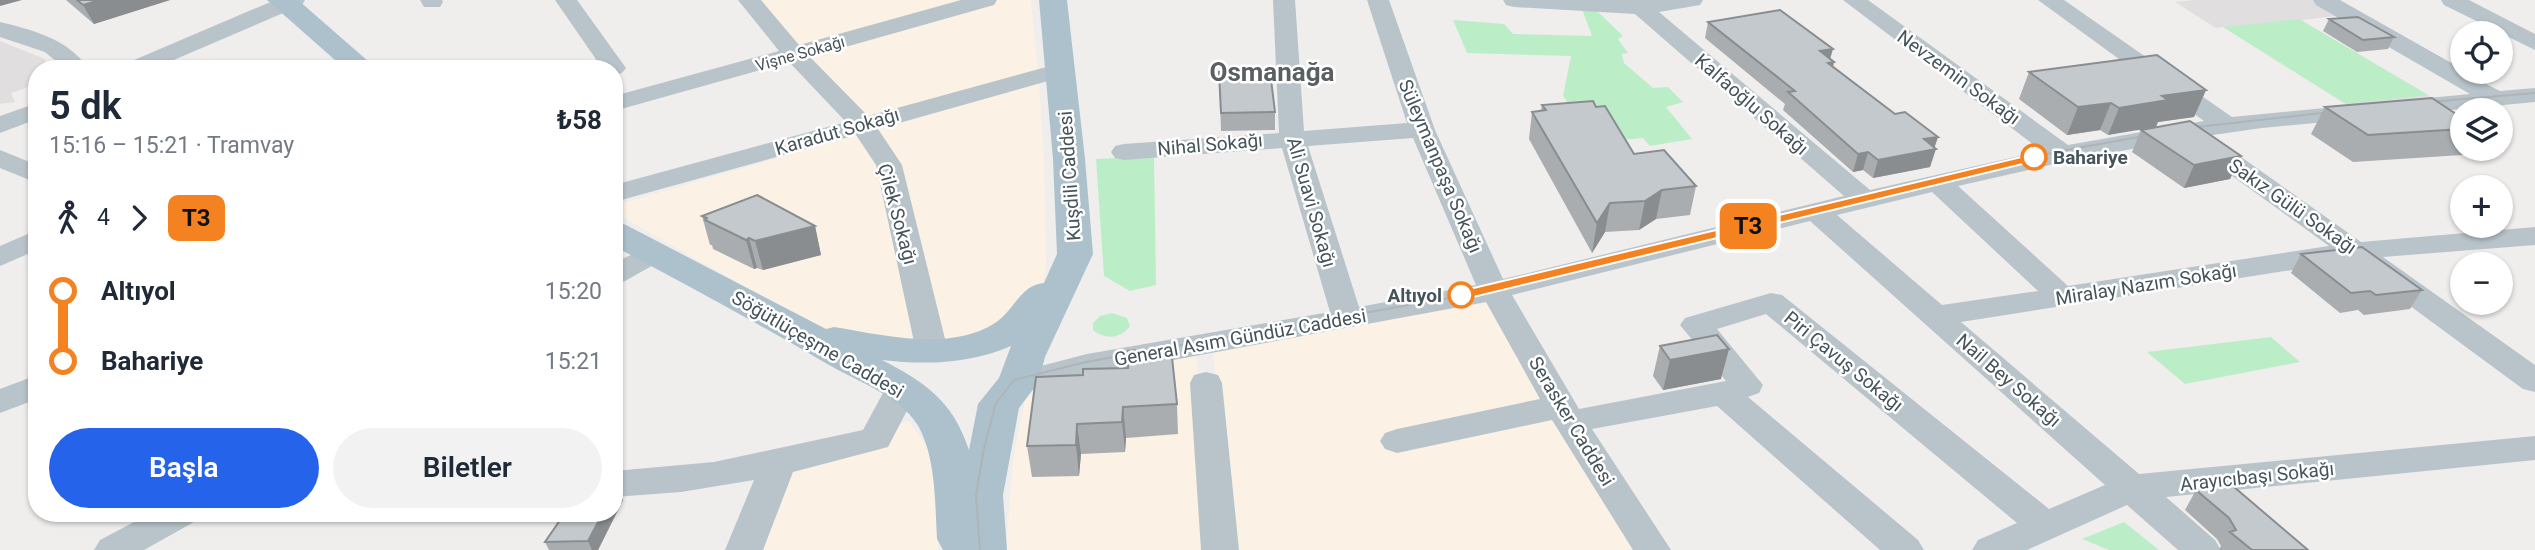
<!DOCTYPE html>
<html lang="tr">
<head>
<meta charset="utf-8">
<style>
  :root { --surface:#fff; --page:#f2f2f3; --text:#1f2937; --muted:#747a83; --accent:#2563eb }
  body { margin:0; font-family:Roboto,sans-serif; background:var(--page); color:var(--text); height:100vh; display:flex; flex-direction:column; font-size:26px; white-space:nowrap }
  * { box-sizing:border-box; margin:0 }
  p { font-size:23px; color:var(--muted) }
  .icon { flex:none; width:38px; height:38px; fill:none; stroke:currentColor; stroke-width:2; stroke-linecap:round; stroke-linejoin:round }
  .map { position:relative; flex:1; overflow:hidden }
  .sheet { position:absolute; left:28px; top:60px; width:595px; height:462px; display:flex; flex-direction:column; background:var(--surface); border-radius:28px; box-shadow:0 2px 5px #0004 }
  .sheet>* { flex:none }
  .badge { padding:0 14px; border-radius:10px; font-size:24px; line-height:46px }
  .buttons { position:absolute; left:2450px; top:21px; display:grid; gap:14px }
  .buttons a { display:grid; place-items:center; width:63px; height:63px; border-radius:50%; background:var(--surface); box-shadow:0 2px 5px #0004; font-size:35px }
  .map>.badge { position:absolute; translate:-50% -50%; box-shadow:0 0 0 4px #fff }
  .legs { display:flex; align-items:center; gap:10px; height:77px; padding:0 21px; font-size:23px }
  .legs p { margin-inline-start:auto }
  .overview { display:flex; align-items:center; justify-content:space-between; height:119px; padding:0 21px }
  h1 { font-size:38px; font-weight:600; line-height:52px }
  .primary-button { display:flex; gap:14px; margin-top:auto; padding:14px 21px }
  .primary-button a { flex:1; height:80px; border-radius:42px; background:var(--accent); color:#fff; font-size:28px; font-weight:600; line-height:80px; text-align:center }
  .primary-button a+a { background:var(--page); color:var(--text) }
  ul { padding:0 21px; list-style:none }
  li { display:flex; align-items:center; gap:24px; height:70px; font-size:26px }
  li i { display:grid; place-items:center; width:10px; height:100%; margin:0 9px; background:currentColor }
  li i::after { content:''; width:18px; height:18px; margin:-9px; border:5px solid; border-radius:50%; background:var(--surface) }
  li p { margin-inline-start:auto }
  li:first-child i { background:linear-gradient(#0000 50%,currentColor 0) }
  li:last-child i { background:linear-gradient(currentColor 50%,#0000 0) }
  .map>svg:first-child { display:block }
  .commercial { fill:#fbf2e5 }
  .education { fill:#e1dedf }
  .green { fill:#bbeec7 }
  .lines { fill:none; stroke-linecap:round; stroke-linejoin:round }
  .minor { fill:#b8c4ca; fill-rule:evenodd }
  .major { fill:#adc1cc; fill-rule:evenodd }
  .tram { stroke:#afb4b8; stroke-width:2 }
  .wall { fill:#a9adb0 }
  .shaded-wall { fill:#898d90 }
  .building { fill:#c4c9cd; stroke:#898d90; stroke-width:2 }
  .line-1 { fill:#f58220; stroke:#fff; stroke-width:2 }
  .stop-1-dot { fill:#fff; stroke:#f58220; stroke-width:3.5 }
  .labels { text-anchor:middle; stroke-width:5; stroke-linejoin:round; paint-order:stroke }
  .far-street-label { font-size:16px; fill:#46545a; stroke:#fff }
  .street-label { font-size:19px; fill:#46545a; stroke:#fff }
  .stop-label { font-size:19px; font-weight:bold; fill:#46545a; stroke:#fff; text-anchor:start }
  .district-label { font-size:26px; font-weight:bold; fill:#5a5f62; stroke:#fff }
</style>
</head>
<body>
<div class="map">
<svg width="2535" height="550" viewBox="0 0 2535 550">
  <rect width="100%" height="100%" fill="#f0eded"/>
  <path class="commercial" d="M 750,0 L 975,0 L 798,52 Z
    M 992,0 L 1031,0 L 1038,73 L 865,120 L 802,56 Z
    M 1039,83 L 1044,162 L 1046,266 L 1041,293 L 1013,325 L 939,345 L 877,128 Z
    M 860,134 L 884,167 L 924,346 L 822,331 L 614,212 L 614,206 Z
    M 1494,302 L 1641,546 L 1627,550 L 1230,550 L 1213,349 Z
    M 1196,355 L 1212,550 L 1006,550 L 1013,461 L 1026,395 L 1088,389 L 1088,372 Z
    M 908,421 L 934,455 L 938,550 L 753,550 L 788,462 Z"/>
  <path class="education" d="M 2194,0 L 2319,0 L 2345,15 L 2301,20 L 2433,98 L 2349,106 L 2223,27 L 2216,28 L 2175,2 Z
    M 0,41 L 45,59 L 44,68 L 37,68 L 37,84 L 11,93 L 15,102 L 0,104 Z"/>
  <path class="green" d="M 1580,4 L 1596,10 L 1623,36 L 1618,39 L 1628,53 L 1622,54 L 1624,63 L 1653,88 L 1668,87 L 1683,102 L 1666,107 L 1692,139 L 1650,146 L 1643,138 C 1604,144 1584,126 1563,96 L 1571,56 L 1467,53 L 1453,20 L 1504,24 L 1513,34 L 1592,36 Z
    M 2299,19 L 2428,95 L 2346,104 L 2223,27 Z
    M 1154,156 L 1156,285 L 1130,291 L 1104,276 L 1096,159 Z
    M 1112,313 L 1127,318 L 1130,326 C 1121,339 1105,340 1093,330 L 1093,323 L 1100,316 Z
    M 2271,337 L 2300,362 L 2185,384 L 2147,352 Z
    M 2124,522 L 2159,550 L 2109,550 L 2082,539 Z"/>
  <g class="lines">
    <path class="minor" d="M 275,0 L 305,0 L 302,5 L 155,68 L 123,68 L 127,63 Z
      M 420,0 L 442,0 L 443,2 L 440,7 L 424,7 Z
      M 555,0 L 577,0 L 626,68 L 622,73 L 614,75 L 614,68 L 602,68 Z
      M 738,0 L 761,0 L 799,45 L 961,0 L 997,0 L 994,5 L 810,57 L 868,116 L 1061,63 L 1069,65 L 1073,70 L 1069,75 L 878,129 L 902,165 L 948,351 L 943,358 L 932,361 L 921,358 L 916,351 L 876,165 L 856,135 L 614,202 L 614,185 L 846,122 L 789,62 L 614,111 L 614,96 L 779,51 Z
      M 1273,0 L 1295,0 L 1304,131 L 1407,123 L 1367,0 L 1389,0 L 1435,130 L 1503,279 L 1844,196 L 1635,14 L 1514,7 L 1506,5 L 1503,0 L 1703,0 L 1700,5 L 1659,12 L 1870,190 L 2042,151 L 1843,0 L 1868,0 L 2068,145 L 2204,121 L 2038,0 L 2064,0 L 2232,117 L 2470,94 L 2316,5 L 2313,0 L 2340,0 L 2462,69 L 2462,72 L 2500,91 L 2535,88 L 2535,102 L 2262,128 L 2206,136 L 2213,137 L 2361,242 L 2535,227 L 2535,245 L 2383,257 L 2535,365 L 2535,392 L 2523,389 L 2349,261 L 1961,322 L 2139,474 L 2535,436 L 2535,460 L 2166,497 L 2215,540 L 2221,550 L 2178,550 L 2127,505 L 2027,550 L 1972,550 L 1978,540 L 2017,523 L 1766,314 L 1717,329 L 1763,385 L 1759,393 L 1748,397 L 1918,540 L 1924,550 L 1880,550 L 1717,406 L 1592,429 L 1671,550 L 1633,550 L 1552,420 L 1397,453 L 1385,449 L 1380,441 L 1385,433 L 1397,429 L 1540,399 L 1486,302 L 1087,376 L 1018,394 L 1006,391 L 1002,383 L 1006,375 L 1087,354 L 1330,312 L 1282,148 L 1124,160 L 1115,158 L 1111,152 L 1115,146 L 1124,144 L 1279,133 ZM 2195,137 L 2191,143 L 2195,149 L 2329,246 L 2068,286 L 1958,186 L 2063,162 ZM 1413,138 L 1476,285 L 1359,307 L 1308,146 ZM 1932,192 L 2038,291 L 1942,305 L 1837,215 ZM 1810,221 L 2105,485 L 2049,509 L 1782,295 L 1771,293 L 1685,318 L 1680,325 L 1726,381 L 1579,409 L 1512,295 Z
      M 2441,0 L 2469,0 L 2535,34 L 2535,50 L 2444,5 Z
      M 0,22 C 33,30 68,39 88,68 L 64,68 L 45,52 L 0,37 Z
      M 37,103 L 37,119 L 0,133 L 0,116 Z
      M 0,150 L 37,165 L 37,183 L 0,168 Z
      M 37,230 L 37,250 L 0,266 L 0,246 Z
      M 654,244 L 664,247 L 669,253 L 664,259 L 625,281 L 614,284 L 614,263 Z
      M 1206,372 L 1218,375 L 1222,383 L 1239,550 L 1201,550 L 1190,383 L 1194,375 Z
      M 37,375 L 37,399 L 0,413 L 0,389 Z
      M 895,390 L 907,393 L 912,401 L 888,447 L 793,472 L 763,550 L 725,550 L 754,480 L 681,492 L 614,497 L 614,471 L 714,462 L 863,430 L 883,393 Z
      M 151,513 L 199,513 L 194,522 L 144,550 L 94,550 L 100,540 Z"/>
    <path class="major" d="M 267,0 L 298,0 L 376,68 L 344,68 Z
      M 1039,0 L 1067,0 L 1085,159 L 1093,254 L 1045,357 L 1038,383 L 1019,408 L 1003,495 L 1007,550 L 943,550 L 937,539 C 935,503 936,456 917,424 C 899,396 857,381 829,365 C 758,323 686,285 614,246 L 614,221 L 626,225 L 826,329 L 834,327 C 882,335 950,352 995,323 C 1014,311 1020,285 1044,283 L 1057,254 L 1053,159 ZM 1011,346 L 999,378 L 978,404 L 969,450 C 953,401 925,382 882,360 C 926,365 970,364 1011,346 Z"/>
    <path class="tram" d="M 2417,103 L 2535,93
      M 2180,129 L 2340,111
      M 980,550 L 976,495 L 984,448 L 996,403 L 1014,380 L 1086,362 L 1466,295 L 2060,151 L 2156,134"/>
  </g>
  <path class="wall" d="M 66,0 L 170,0 L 94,24 Z
    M 2329,19 L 2394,37 L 2388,49 L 2357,52 L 2323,31 Z
    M 1708,22 L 1830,59 L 1834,62 L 1833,67 L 1934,147 L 1930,167 L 1873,178 L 1863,170 L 1853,172 L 1783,110 L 1785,104 L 1705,38 Z
    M 1219,72 L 1275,112 L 1275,130 L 1221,131 Z
    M 2029,72 L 2206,90 L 2194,117 L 2158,122 L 2108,135 L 2100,130 L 2067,135 L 2019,99 Z
    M 1542,105 L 1596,107 L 1634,154 L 1696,186 L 1690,215 L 1656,219 L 1639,230 L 1605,232 L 1592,253 L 1529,139 L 1532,112 L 1541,111 Z
    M 2325,107 L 2462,118 L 2462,149 L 2466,149 L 2462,155 L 2353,162 L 2311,134 Z
    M 2141,130 L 2241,156 L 2230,179 L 2184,188 L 2132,152 Z
    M 702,216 L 815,226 L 821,255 L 763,270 L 757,268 L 754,269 L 713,249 L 712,245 L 710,245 Z
    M 2301,254 L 2422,290 L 2410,309 L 2364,315 L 2358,310 L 2340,313 L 2291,273 Z
    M 1660,346 L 1721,379 L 1663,390 L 1653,376 Z
    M 1036,377 L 1177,404 L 1178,434 L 1126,438 L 1125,452 L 1081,454 L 1079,476 L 1032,477 L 1027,446 Z
    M 617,485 L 623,500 L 598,550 L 549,550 L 545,542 Z
    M 2196,490 L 2308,550 L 2219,550 L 2221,546 L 2217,539 L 2185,510 Z"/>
  <path class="shaded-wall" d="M 0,0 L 22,0 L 0,6 Z
    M 100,0 L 170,0 L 94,24 L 83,5 Z
    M 1833,49 L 1829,63 L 1834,62 L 1830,80 L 1820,51 Z
    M 2206,90 L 2194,117 L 2158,122 L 2156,127 L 2108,135 L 2119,108 L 2162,96 Z
    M 2111,103 L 2100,130 L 2067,135 L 2078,107 Z
    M 1938,137 L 1934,149 L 1936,149 L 1930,167 L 1873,178 L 1878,160 L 1924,139 Z
    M 1868,152 L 1863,170 L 1853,172 L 1858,154 Z
    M 2241,156 L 2230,179 L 2184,188 L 2194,165 Z
    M 1662,190 L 1656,219 L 1639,230 L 1645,201 Z
    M 1610,203 L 1605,232 L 1592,253 L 1597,223 Z
    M 815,226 L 821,255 L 763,270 L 755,241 Z
    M 749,238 L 757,268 L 754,269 L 746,240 Z
    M 1729,349 L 1721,379 L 1663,390 L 1670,360 Z
    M 1123,407 L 1126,438 L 1125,452 L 1122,422 Z
    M 1077,424 L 1081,454 L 1079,476 L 1076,445 Z
    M 617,485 L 623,500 L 598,550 L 592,550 L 588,541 L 603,513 L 614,513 L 614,491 Z"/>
  <path class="building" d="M 77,0 L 100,0 L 83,5 Z
    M 1780,10 L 1833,49 L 1820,51 L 1834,62 L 1828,63 L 1895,114 L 1905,112 L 1938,137 L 1924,139 L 1936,149 L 1878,160 L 1868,152 L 1858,154 L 1788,92 L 1795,91 L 1708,22 Z
    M 2358,17 L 2394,37 L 2363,40 L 2329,19 Z
    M 2157,55 L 2206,90 L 2162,96 L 2168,100 L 2119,108 L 2111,103 L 2078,107 L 2029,72 Z
    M 1270,71 L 1275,112 L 1221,113 L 1219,72 Z
    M 2432,98 L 2462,118 L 2462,129 L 2368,135 L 2325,107 Z
    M 1593,101 L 1596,107 L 1605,106 L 1634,154 L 1664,150 L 1696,186 L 1662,190 L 1645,201 L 1610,203 L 1597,223 L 1532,112 L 1546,110 L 1542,105 Z
    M 2190,121 L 2241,156 L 2194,165 L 2141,130 Z
    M 757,195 L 815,226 L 755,241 L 749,238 L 746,240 L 705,220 L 707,218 L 702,216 Z
    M 2362,247 L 2422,290 L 2376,295 L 2370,291 L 2351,293 L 2301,254 Z
    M 1717,335 L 1729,349 L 1670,360 L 1660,346 Z
    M 1171,348 L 1177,404 L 1123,407 L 1122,422 L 1077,424 L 1076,445 L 1027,446 L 1036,377 L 1083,375 L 1083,369 L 1128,368 L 1128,351 Z
    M 2227,481 L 2308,550 L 2252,550 L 2230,532 L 2236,530 L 2229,518 L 2196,490 Z
    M 565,513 L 603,513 L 588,541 L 545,542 Z"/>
  <path class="line-1" d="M 2034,154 L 2039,155 L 2039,160 L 1461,300 L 1454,295 L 1461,291 Z"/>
  <g class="stop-1-dot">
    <circle cx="2034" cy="157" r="12"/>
    <circle cx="1461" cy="295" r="12"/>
  </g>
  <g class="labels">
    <g class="far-street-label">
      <text transform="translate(800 53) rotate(-16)" y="6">Vişne Sokağı</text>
    </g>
    <g class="street-label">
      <text transform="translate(1959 77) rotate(36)" y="7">Nevzemin Sokağı</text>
      <text transform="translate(1752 104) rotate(41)" y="7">Kalfaoğlu Sokağı</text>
      <text transform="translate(837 131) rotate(-16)" y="7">Karadut Sokağı</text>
      <text transform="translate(1210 144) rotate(-5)" y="7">Nihal Sokağı</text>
      <text transform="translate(1441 166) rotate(67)" y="7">Süleymanpaşa Sokağı</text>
      <text transform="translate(1069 176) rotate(-94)" y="7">Kuşdili Caddesi</text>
      <text transform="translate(1312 202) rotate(74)" y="7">Ali Suavi Sokağı</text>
      <text transform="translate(2293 206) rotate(35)" y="7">Sakız Gülü Sokağı</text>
      <text transform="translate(898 214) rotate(75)" y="7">Çilek Sokağı</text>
      <text transform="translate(2146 284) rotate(-9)" y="7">Miralay Nazım Sokağı</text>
      <text transform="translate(1240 337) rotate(-10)" y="7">General Asım Gündüz Caddesi</text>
      <text transform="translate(818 344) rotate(30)" y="7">Söğütlüçeşme Caddesi</text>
      <text transform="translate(1844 361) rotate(39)" y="7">Piri Çavuş Sokağı</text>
      <text transform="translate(2009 380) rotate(41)" y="7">Nail Bey Sokağı</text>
      <text transform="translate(1572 421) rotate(59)" y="7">Serasker Caddesi</text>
      <text transform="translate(2257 476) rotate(-6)" y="7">Arayıcıbaşı Sokağı</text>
    </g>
    <g class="stop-label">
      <text x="2053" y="164">Bahariye</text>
      <text x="1442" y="302" text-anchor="end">Altıyol</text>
    </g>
    <g class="district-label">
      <text x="1272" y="81">Osmanağa</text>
    </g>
  </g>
</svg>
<div class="buttons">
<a><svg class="icon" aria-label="locate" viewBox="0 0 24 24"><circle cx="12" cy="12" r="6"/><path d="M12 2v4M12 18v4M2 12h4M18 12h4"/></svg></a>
<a><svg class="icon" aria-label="layers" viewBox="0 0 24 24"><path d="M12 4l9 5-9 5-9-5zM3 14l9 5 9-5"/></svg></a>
<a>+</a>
<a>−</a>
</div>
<b class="badge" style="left:1748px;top:226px;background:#f58220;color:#111">T3</b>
<section class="sheet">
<div class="overview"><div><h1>5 dk</h1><p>15:16 – 15:21 · Tramvay</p></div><b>₺58</b></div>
<div class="legs"><svg class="icon" aria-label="walk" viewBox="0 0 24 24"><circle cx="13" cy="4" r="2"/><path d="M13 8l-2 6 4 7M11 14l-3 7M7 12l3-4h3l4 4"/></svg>4<svg class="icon" aria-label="forward" viewBox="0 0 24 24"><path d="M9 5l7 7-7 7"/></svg><b class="badge" style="background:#f58220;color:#111">T3</b></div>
<ul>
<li><i style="color:#f58220"></i><b>Altıyol</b><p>15:20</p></li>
<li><i style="color:#f58220"></i><b>Bahariye</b><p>15:21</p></li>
</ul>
<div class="primary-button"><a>Başla</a><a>Biletler</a></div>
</section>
</div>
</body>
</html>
